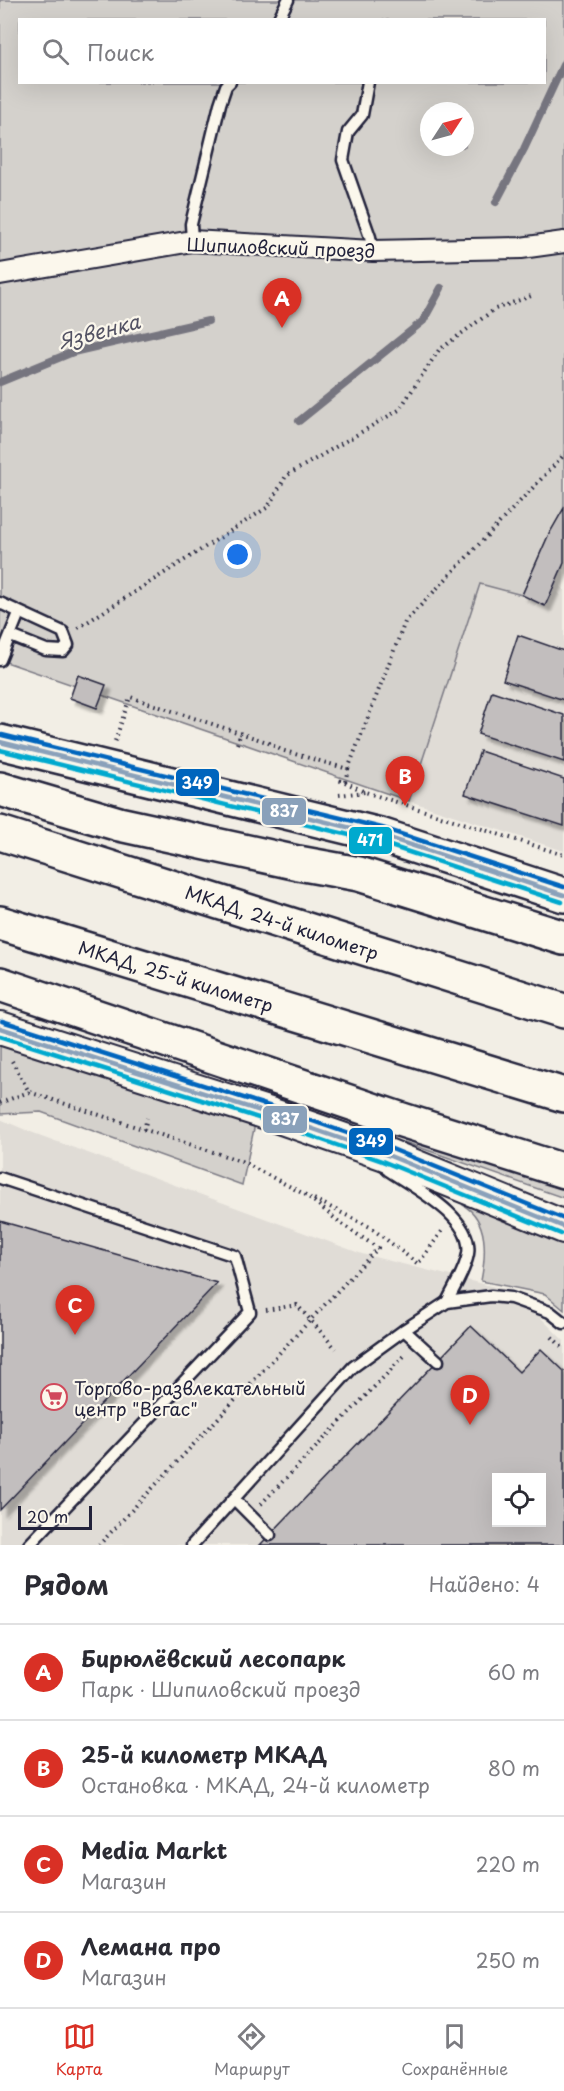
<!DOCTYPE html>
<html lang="ru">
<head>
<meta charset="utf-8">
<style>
  body { margin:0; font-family:"Playpen Sans",sans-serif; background:#f7f7f7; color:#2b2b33 }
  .controls { position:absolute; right:18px; bottom:18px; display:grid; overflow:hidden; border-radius:0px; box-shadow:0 6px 24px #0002 }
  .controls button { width:54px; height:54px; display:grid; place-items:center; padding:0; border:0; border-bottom:2px solid #e1e1e2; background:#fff; color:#2b2b33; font:30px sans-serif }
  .compass { position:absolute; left:420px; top:102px; width:54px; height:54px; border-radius:50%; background:#fff; box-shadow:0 6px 24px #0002; rotate:54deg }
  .scale { position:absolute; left:18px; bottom:15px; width:74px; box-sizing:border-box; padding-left:6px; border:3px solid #22223b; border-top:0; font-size:16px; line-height:21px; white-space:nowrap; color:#22223b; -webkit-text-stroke:4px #fbf7ec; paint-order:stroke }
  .you { position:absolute; left:238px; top:555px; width:21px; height:21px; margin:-15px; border:4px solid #fff; border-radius:50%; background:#1a73e8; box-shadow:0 0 0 9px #1a73e833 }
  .badge { display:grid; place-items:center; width:39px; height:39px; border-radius:50%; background:#d93025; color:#fff; font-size:20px; font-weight:700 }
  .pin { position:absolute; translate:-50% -50px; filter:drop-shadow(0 2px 3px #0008) }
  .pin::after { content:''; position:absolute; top:32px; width:21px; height:18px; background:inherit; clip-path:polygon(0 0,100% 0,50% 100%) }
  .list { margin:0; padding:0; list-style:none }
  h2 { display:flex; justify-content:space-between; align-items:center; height:78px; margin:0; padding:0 24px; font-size:26px }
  h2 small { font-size:20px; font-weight:400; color:#7c7c81 }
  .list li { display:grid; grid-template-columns:39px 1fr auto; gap:18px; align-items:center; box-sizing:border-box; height:96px; padding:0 24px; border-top:2px solid #e1e1e2 }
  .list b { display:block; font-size:22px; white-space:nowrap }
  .list p { margin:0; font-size:20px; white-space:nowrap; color:#7c7c81 }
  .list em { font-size:20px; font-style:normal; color:#7c7c81 }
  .icon { flex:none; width:33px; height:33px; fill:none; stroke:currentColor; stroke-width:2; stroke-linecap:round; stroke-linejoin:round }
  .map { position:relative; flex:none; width:564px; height:1545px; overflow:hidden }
  .search { position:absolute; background:#fff; box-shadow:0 6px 24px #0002; left:18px; right:18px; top:18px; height:66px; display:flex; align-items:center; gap:15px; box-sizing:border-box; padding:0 21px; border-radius:0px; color:#7c7c81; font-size:22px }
  .sheet { height:462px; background:#fff }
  nav { display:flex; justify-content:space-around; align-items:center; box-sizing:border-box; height:84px; border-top:2px solid #e1e1e2; background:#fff; font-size:16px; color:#7c7c81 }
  nav a { display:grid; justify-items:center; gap:3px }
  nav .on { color:#d93025 }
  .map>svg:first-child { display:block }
  .built { fill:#e0dcd6; fill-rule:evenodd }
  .green { fill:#d4d1cc; stroke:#7b7a84; stroke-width:1.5; fill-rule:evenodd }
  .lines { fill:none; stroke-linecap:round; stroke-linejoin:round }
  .stream { stroke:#76747f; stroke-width:8 }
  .building { fill:#c2bebe; stroke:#22223b; stroke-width:1.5; fill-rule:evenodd; filter:url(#shadow) }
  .service-casing { stroke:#22223b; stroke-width:15 }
  .minor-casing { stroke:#22223b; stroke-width:24 }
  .primary-casing { stroke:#22223b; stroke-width:36 }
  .trunk-casing { stroke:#22223b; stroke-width:38 }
  .path { stroke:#22223b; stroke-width:4; stroke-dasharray:1.5 4.5; stroke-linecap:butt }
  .service { stroke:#fbf7ec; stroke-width:10 }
  .minor { stroke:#fbf7ec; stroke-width:20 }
  .primary { stroke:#fbf7ec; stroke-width:32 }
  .trunk { stroke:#fbf7ec; stroke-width:33 }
  .bus-1-casing { stroke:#fbf7ec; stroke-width:9 }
  .bus-2-casing { stroke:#fbf7ec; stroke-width:9 }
  .bus-3-casing { stroke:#fbf7ec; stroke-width:9 }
  .bus-1 { stroke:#8aa1ba; stroke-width:4.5 }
  .bus-2 { stroke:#00a9ce; stroke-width:4.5 }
  .bus-3 { stroke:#0065bd; stroke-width:4.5 }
  .labels { text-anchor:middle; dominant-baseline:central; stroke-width:4.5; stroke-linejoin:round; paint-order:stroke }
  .street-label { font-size:18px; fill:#22223b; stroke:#fbf7ec }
  .poi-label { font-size:18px; fill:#22223b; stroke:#fbf7ec; text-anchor:start }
  .water-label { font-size:20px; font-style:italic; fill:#535263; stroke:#fbf7ec }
  .line-badge { stroke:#fbf7ec; stroke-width:2 }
  .badge-label { font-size:16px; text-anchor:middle; font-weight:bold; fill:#fff }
</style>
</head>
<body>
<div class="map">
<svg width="564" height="1545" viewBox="0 0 564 1545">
  <defs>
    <filter id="shadow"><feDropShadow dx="5.5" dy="5.5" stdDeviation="1.5" flood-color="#0004"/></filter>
  </defs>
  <rect width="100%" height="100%" fill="#f2eee5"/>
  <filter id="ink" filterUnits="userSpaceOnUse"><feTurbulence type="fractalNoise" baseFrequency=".0167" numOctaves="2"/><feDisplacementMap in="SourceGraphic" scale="12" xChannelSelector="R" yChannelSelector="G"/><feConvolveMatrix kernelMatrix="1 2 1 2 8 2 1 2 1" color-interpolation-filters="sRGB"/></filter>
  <g filter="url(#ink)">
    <!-- built -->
    <g class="built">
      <polygon points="564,508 564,851 409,801 480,583 522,595 548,536"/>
      <path d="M0,1119L28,1131L362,1254L515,1292L564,1341V1545H0ZM496,1478H542V1522H496Z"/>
    </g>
    <!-- green -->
    <g class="green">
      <path d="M0,0H564V508L548,536L522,595L480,584L409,801L0,660ZM20,20H544V82H20ZM429,111H465V147H429Z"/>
      <polygon points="0,1042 255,1124 242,1185 41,1112 0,1114"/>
      <polygon points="416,1107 564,1153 564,1198 404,1142"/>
      <path d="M464,1200L564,1241V1310L545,1294L481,1281C486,1255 489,1220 463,1205Z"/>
    </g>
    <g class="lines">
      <!-- stream -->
      <g class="stream">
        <polyline points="496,202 524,149 564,63"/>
        <polyline points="0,382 73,352 208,321"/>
        <polyline points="299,421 423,321 441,288"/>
      </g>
    </g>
    <!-- building -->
    <g class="building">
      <polygon points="564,508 564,563 545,606 522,595 548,536"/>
      <polygon points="518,635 564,651 564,700 503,680"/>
      <polygon points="78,675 106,685 97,708 70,698"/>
      <polygon points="492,691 564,715 564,762 478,734"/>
      <polygon points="480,751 564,779 564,826 465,794"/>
      <polygon points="0,1221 217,1283 0,1510"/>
      <path d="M471,1326L519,1372L541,1349L564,1371V1545H260ZM496,1478H542V1522H496Z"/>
    </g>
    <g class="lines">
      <defs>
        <g id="service">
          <polyline points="278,20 288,0"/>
          <polyline points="368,82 362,115 348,132 343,160 370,237 373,251"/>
          <polyline points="192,241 191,224 220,104 226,86 230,82"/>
          <polyline points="0,603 63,632 68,645 63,651 46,650 11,636"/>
          <polyline points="0,660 19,613"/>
          <path d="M388,1170C415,1188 474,1218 468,1254C465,1271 454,1287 447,1302"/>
          <polyline points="0,1178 235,1256 250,1312 29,1545"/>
          <polyline points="404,1330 438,1361"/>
          <polyline points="234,1499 270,1535"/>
          <polyline points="192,1545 353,1367 404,1330 447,1302 491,1296 511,1298 550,1312 564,1323"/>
        </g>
        <polyline id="minor" points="0,274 192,241 373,251 521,248 564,242"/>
        <polyline id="primary" points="0,1028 273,1115 385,1154 564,1227"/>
        <g id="trunk">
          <polyline points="0,742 380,835 564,895"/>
          <polyline points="0,789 119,824 298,863 359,874 564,938"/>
          <polyline points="0,833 564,1011"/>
          <polyline points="0,923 564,1095"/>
          <polyline points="0,984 402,1120 564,1171"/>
        </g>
      </defs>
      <!-- service casing -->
      <use href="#service" class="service-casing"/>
      <!-- minor casing -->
      <use href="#minor" class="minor-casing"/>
      <!-- primary casing -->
      <use href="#primary" class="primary-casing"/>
      <!-- trunk casing -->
      <use href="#trunk" class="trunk-casing"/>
      <!-- path -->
      <g class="path">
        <polyline points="78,628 268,507 286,476 399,410 439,350 495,309 534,295"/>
        <polyline points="115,741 130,697 267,742 281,750 348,769 345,782 337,780"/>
        <polyline points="237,744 241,733"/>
        <polyline points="348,769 405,622 564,455"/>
        <polyline points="345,782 365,792 564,855"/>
        <polyline points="339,795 365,792"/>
        <polyline points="12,1061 29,1092 241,1161 306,1195 343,1225 378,1248 99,1545"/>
        <polyline points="0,1103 29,1092"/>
        <polyline points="144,1130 147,1118"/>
        <polyline points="314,1199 370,1227 418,1264 443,1230"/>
        <polyline points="266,1310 297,1305 336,1349"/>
        <polyline points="552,1337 564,1349"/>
        <polyline points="261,1504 406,1354"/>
      </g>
      <!-- service -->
      <use href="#service" class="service"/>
      <!-- minor -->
      <use href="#minor" class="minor"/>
      <!-- primary -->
      <use href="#primary" class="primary"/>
      <!-- trunk -->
      <use href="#trunk" class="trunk"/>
      <defs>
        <g id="bus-1">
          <polyline points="0,742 380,835 564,895"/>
          <polyline points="0,1028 273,1115 385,1154 564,1227"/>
        </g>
        <g id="bus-2">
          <polyline points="0,750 378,842 562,902"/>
          <polyline points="0,1036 271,1122 382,1161 561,1234"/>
        </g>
        <g id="bus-3">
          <polyline points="2,735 382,828 564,887"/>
          <polyline points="2,1021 275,1108 387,1147 564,1219"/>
        </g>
      </defs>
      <!-- bus-1 casing -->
      <use href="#bus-1" class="bus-1-casing"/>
      <!-- bus-2 casing -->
      <use href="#bus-2" class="bus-2-casing"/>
      <!-- bus-3 casing -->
      <use href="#bus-3" class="bus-3-casing"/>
      <!-- bus-1 -->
      <use href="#bus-1" class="bus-1"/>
      <!-- bus-2 -->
      <use href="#bus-2" class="bus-2"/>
      <!-- bus-3 -->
      <use href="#bus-3" class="bus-3"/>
    </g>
  </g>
  <!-- icons -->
  <defs>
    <symbol id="supermarket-ring" viewBox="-11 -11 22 22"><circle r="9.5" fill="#fbf7ec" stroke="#d1495b" stroke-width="1.5"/><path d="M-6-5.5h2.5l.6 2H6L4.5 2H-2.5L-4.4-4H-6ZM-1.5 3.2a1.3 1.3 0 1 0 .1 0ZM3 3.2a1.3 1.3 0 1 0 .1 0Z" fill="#d1495b"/></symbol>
  </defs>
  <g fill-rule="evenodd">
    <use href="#supermarket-ring" x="39" y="1382" width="30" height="30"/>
  </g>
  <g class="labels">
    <!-- street labels -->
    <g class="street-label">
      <text transform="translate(281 247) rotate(2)">Шипиловский проезд</text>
      <text transform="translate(282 922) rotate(18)">МКАД, 24-й километр</text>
      <text transform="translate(176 976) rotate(17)">МКАД, 25-й километр</text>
    </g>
    <!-- poi labels -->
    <g class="poi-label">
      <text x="74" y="1387">Торгово-развлекательный<tspan x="74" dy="21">центр "Вегас"</tspan></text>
    </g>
    <!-- water labels -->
    <g class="water-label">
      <text transform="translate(99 331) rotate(-15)">Язвенка</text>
    </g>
  </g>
  <g class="line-badge">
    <rect x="175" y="768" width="45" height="29" rx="6" fill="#0065bd"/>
    <rect x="261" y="797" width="46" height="29" rx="6" fill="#8aa1ba"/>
    <rect x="348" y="826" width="45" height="29" rx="6" fill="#00a9ce"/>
    <rect x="262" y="1105" width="46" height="29" rx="6" fill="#8aa1ba"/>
    <rect x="348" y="1127" width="46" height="29" rx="6" fill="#0065bd"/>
  </g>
  <g class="badge-label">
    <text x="197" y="789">349</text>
    <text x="284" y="817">837</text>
    <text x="370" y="846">471</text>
    <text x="285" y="1125">837</text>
    <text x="371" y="1147">349</text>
  </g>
</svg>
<div class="controls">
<button><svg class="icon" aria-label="locate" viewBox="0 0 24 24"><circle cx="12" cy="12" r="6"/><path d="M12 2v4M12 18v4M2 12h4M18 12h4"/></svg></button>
</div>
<svg class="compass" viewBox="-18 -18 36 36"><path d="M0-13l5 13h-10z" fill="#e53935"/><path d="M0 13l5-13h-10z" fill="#7c7c81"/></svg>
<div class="scale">20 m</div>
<div class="you"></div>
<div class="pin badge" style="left:282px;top:328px">A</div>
<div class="pin badge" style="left:405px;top:806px">B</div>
<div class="pin badge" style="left:75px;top:1335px">C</div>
<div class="pin badge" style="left:470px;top:1425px">D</div>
<div class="search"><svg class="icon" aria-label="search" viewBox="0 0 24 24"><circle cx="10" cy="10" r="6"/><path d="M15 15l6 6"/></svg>Поиск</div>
</div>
<section class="sheet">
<h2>Рядом<small>Найдено: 4</small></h2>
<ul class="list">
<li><span class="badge">A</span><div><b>Бирюлёвский лесопарк</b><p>Парк · Шипиловский проезд</p></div><em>60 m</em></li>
<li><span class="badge">B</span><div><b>25-й километр МКАД</b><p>Остановка · МКАД, 24-й километр</p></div><em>80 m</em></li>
<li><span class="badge">C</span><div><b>Мedia Мarkt</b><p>Магазин</p></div><em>220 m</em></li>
<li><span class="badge">D</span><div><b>Лемана про</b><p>Магазин</p></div><em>250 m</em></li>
</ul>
</section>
<nav>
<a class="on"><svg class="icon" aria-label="map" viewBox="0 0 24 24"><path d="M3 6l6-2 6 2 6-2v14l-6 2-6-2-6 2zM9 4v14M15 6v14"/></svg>Карта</a>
<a><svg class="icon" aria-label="directions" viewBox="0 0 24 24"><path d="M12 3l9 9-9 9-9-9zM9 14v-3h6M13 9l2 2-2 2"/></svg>Маршрут</a>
<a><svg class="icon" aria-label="saved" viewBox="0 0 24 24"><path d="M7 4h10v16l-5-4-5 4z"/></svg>Сохранённые</a>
</nav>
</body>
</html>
